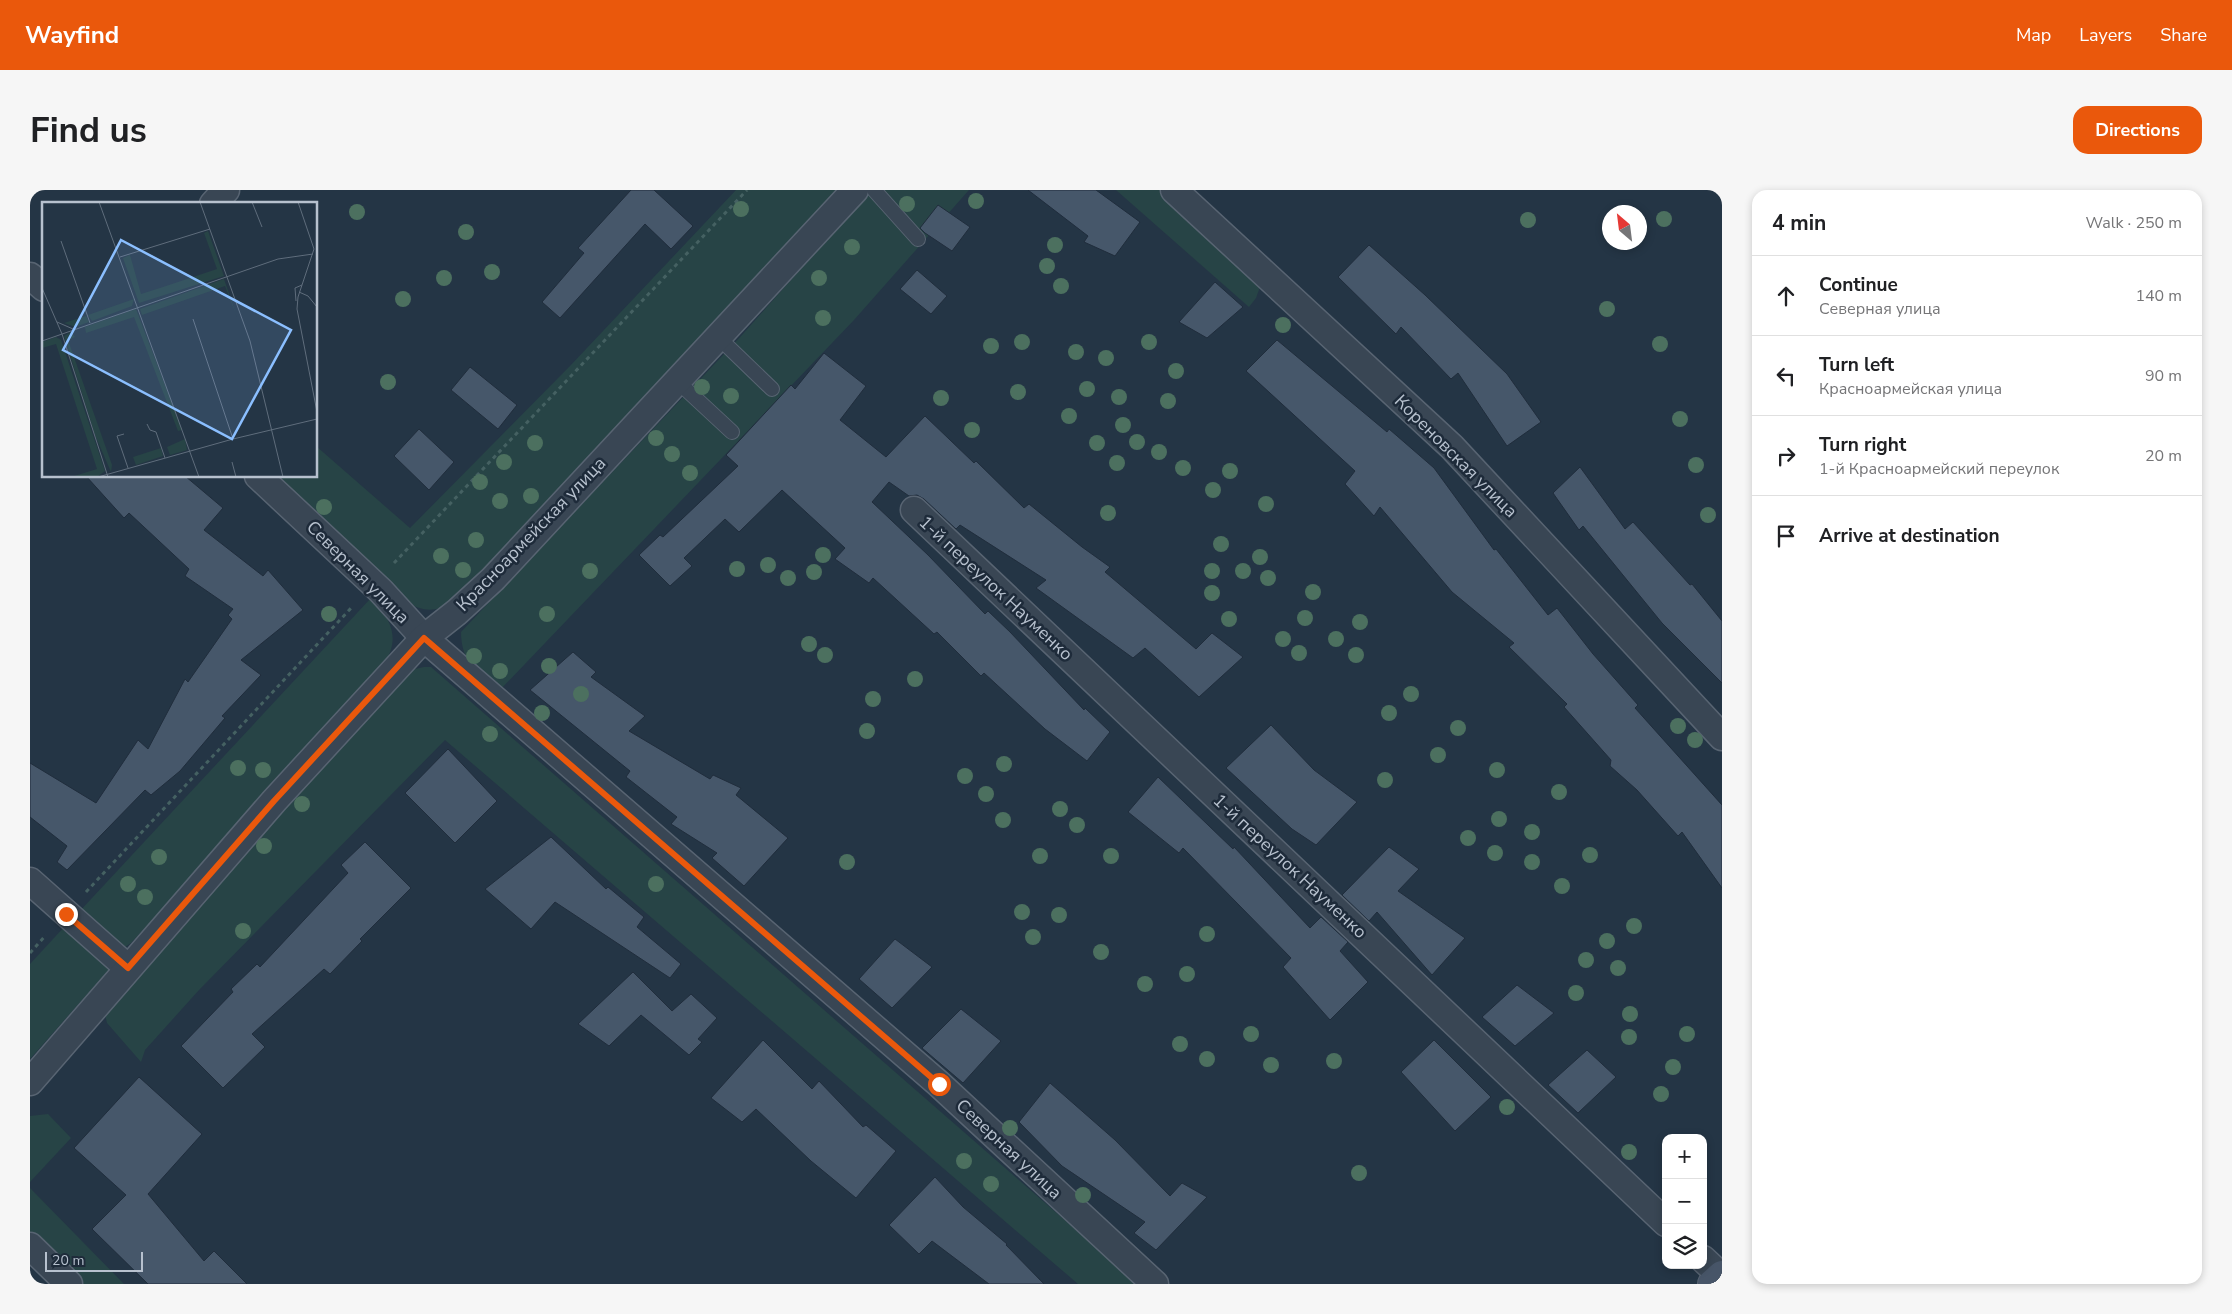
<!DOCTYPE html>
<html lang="en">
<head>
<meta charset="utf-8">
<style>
  body { margin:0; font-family:"Nunito Sans",sans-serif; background:#f6f6f6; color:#202124 }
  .controls { position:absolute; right:15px; bottom:15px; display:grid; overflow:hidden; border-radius:10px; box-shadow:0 2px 8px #0003 }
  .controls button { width:45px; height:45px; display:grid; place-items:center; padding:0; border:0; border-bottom:1px solid #e0e0e0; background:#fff; color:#202124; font:25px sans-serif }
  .compass { position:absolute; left:1572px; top:15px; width:45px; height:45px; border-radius:50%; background:#fff; box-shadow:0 2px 8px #0003; rotate:332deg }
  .scale { position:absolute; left:15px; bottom:12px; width:98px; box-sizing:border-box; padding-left:5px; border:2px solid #b7c1ce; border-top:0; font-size:14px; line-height:18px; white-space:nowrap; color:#b7c1ce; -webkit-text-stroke:4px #1e2b3a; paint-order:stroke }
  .stop { position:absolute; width:15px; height:15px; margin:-11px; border:4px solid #ea580c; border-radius:50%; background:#fff }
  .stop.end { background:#ea580c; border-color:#fff; box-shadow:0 1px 5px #0008 }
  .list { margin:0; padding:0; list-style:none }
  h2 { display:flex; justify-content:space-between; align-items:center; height:65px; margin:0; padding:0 20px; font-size:21px }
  h2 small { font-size:16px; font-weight:400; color:#757577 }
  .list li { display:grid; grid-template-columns:32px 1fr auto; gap:15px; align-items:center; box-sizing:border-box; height:80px; padding:0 20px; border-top:1px solid #e0e0e0 }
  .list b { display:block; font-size:19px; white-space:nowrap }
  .list p { margin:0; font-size:16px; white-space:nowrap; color:#757577 }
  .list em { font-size:16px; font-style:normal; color:#757577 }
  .icon { flex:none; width:28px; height:28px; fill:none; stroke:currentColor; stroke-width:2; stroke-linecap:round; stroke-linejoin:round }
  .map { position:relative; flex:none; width:1692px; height:1094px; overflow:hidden; border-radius:15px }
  header { display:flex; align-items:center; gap:30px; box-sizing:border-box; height:70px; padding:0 25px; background:#ea580c; color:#fff }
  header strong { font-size:24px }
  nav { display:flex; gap:28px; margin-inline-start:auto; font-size:18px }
  .intro { display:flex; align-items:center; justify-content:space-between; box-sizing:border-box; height:120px; padding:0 30px }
  h1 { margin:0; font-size:35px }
  .button { padding:12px 22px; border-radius:15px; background:#ea580c; color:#fff; font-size:18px; font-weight:700 }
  main { display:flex; gap:30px; padding:0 30px }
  aside { flex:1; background:#fff; border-radius:15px; box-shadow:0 2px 8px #0003 }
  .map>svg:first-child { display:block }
  .green { fill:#274446 }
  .building { fill:#46576a; stroke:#202d3c }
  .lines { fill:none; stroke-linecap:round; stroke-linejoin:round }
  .service-casing { stroke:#586472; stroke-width:16 }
  .minor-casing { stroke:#586472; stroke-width:29 }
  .secondary-casing { stroke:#586472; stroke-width:30 }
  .path { stroke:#456162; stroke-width:3; stroke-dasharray:4 4; stroke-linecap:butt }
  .service { stroke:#394654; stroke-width:14 }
  .minor { stroke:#394654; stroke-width:26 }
  .secondary { stroke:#475568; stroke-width:28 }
  .tree { fill:#4c705f }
  .route { stroke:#ea580c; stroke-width:6 }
  .labels { text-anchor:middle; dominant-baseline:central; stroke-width:5; stroke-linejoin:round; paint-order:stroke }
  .street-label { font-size:18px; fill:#b7c1ce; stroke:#1e2b3a }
  .inset-road { fill:none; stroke:#5f6d7c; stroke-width:1 }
  .view { fill:#8bbfff; fill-opacity:0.15; stroke:#8bbfff; stroke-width:2.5 }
  .inset-edge { fill:none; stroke:#b7c1ce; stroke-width:2.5 }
</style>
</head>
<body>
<header>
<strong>Wayfind</strong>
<nav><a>Map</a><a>Layers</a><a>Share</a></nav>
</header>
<div class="intro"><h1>Find us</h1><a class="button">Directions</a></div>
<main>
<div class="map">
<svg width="1692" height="1094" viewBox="0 0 1692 1094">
  <rect width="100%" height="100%" fill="#243545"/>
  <!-- green -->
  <g class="green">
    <path d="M706,0H811L645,180L422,413C405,422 393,422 377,412L239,286H286V256L380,338L540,176Z"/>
    <path d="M841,0H939L824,130L470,500C448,481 431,473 431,442L712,145Z"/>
    <polygon points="1086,0 1133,0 1230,97 1226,108 1219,117"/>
    <path d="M341,408C379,447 361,467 333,502L101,753L95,757L49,722Z"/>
    <polygon points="394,477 401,477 1108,1094 1048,1094 415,550 169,800 115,860 111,872 77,833 75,824 79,813 375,485 385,479"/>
    <polygon points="36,735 83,775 0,869 0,774"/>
    <polygon points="18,924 41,948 0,992 0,926"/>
    <polygon points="0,998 94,1094 47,1094 0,1048"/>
  </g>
  <!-- building -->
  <g class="building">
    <polygon points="601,0 624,0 663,36 641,59 615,34 530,128 512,112 554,63 548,58"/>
    <polygon points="998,0 1066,0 1110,32 1085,66 1054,52 1058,46"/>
    <polygon points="908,15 940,37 922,61 895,43 890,38"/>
    <polygon points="1339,55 1395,105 1477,184 1511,232 1477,256 1428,183 1421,189 1371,137 1366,144 1308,87"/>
    <polygon points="887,80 917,106 901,124 870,99"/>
    <polygon points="1185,92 1213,117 1177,148 1149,132"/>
    <polygon points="1247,150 1357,242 1359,239 1404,278 1464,360 1466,359 1518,425 1527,418 1563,464 1608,515 1605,518 1692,615 1692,698 1652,642 1648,646 1607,600 1580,576 1581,570 1534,517 1537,514 1479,457 1484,453 1422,402 1350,317 1344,326 1315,294 1325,281 1216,181"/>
    <polygon points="794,163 836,196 810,230 856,267 895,226 944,273 946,271 994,318 999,314 1052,357 1080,377 1075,382 1166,459 1182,443 1213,467 1169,507 1115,458 1103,468 1006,398 1016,390 930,335 926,339 894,309 887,305 879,306 859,292 842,312 898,365 955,424 958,421 980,442 1054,520 1055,518 1080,542 1057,571 1015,539 954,483 951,486 907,442 904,444 843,388 839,393 805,369 815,358 752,300 709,342 695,329 654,368 662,376 640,396 609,365 630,345 633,347 708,276 696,265 761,195 765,199"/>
    <polygon points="440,177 487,215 468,239 421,200"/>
    <polygon points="389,239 424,272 399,300 364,266"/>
    <polygon points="1550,277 1595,339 1603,332 1660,395 1662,394 1692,431 1692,493 1632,433 1553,336 1549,340 1523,303"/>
    <polygon points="56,286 155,286 193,318 174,340 233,386 238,380 273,420 211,470 231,485 192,526 195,528 150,581 121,605 115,600 37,680 27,672 37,656 0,627 0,573 66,613 108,550 118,559 155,489 158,492 202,429 198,425 203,419 155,386 159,379 99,323 94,328"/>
    <polygon points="543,462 566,482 561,487 615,526 599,541 680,589 683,585 711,598 706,605 758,648 714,696 682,668 687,663 641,634 647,627 596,587 600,581 500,500"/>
    <polygon points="1241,535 1284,580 1327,612 1286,655 1262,639 1196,578"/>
    <polygon points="418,559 467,611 425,653 375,603"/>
    <polygon points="1128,587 1203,659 1204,657 1280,738 1291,727 1318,752 1310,761 1338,792 1300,830 1253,777 1261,768 1153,658 1149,663 1098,622"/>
    <polygon points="521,647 576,699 578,697 614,727 607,737 651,774 640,788 525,712 501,739 455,699"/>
    <polygon points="335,652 381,698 330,749 332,751 300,784 294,779 222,844 235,857 193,898 151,856 203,802 201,799 227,774 230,777 318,683 311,675"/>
    <polygon points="1359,657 1389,679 1368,701 1435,748 1402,785 1347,722 1339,731 1312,705"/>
    <polygon points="865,749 902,777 862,818 829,789"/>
    <polygon points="603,782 642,821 661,804 687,828 668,849 672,852 659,865 611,825 579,856 548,834"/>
    <polygon points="1487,795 1524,823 1485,856 1452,827"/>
    <polygon points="931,819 971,851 933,893 892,858"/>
    <polygon points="733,850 782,899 789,891 833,937 836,935 866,961 826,1008 781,971 726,919 712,932 681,908"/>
    <polygon points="1404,850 1461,907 1425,941 1371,882"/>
    <polygon points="1557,860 1586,887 1548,923 1518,895"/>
    <polygon points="109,887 172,944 118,1004 174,1071 184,1061 217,1094 118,1094 62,1039 96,1005 44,958"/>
    <polygon points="1020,893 1085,950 1140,1006 1152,993 1177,1007 1126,1060 1104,1043 1115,1032 1032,976 989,932"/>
    <polygon points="905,987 933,1017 977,1054 976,1055 1014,1094 959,1094 902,1051 889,1064 859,1035"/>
  </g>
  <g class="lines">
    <defs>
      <g id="service">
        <polyline points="844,0 888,49"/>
        <polyline points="688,147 742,199"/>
        <polyline points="647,191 702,242"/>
      </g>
      <g id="minor">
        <polyline points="1144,0 1422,257 1692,547"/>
        <polyline points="183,14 196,0"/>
        <polyline points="0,86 14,98"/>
        <polyline points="228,286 351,401 394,448 909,894 1125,1094"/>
        <polyline points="884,320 1636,1033"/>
        <polyline points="0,691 98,778"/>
        <polyline points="0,892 244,611 394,448 427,422 463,389 825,0"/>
        <polyline points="0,1056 39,1094"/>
        <polyline points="1673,1069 1691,1086"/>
      </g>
      <polyline id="secondary" points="1682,1094 1692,1085"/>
    </defs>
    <!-- service casing -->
    <use href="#service" class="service-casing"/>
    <!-- minor casing -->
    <use href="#minor" class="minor-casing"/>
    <!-- secondary casing -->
    <use href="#secondary" class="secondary-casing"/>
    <!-- path -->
    <g class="path">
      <polyline points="364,373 717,0"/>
      <polyline points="56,702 323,416"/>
      <polyline points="0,763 16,745"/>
    </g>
    <!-- service -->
    <use href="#service" class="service"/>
    <!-- minor -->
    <use href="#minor" class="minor"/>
    <!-- secondary -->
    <use href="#secondary" class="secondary"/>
  </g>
  <!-- trees -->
  <g class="tree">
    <circle cx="946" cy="11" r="8"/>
    <circle cx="877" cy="14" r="8"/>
    <circle cx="711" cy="19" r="8"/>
    <circle cx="327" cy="22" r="8"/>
    <circle cx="1634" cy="29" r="8"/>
    <circle cx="1498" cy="30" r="8"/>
    <circle cx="436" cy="42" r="8"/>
    <circle cx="1025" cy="55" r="8"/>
    <circle cx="822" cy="57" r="8"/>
    <circle cx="1017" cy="76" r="8"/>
    <circle cx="462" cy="82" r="8"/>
    <circle cx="414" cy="88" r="8"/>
    <circle cx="789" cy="88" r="8"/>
    <circle cx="1031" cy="96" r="8"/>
    <circle cx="373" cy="109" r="8"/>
    <circle cx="1577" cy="119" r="8"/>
    <circle cx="793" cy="128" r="8"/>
    <circle cx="1253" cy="135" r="8"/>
    <circle cx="992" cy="152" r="8"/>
    <circle cx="1119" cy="152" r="8"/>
    <circle cx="1630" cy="154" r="8"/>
    <circle cx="961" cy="156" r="8"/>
    <circle cx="1046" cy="162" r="8"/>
    <circle cx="1076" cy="168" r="8"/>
    <circle cx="1146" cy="181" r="8"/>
    <circle cx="358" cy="192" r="8"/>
    <circle cx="672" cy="197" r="8"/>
    <circle cx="1057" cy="199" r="8"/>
    <circle cx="988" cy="202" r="8"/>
    <circle cx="701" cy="206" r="8"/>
    <circle cx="1089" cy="207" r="8"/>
    <circle cx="911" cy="208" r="8"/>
    <circle cx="1138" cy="211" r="8"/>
    <circle cx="1039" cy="226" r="8"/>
    <circle cx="1650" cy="229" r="8"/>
    <circle cx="1093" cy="235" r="8"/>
    <circle cx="942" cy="240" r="8"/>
    <circle cx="626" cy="248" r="8"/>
    <circle cx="1107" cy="252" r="8"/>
    <circle cx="505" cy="253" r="8"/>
    <circle cx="1067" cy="253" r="8"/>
    <circle cx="1129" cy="262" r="8"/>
    <circle cx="642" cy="264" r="8"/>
    <circle cx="474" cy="272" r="8"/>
    <circle cx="1087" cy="273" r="8"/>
    <circle cx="1666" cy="275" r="8"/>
    <circle cx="1153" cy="278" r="8"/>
    <circle cx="1200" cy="281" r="8"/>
    <circle cx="660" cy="283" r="8"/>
    <circle cx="450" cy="292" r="8"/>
    <circle cx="1183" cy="300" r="8"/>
    <circle cx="501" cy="306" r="8"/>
    <circle cx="470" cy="311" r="8"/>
    <circle cx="1236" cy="314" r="8"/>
    <circle cx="294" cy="317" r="8"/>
    <circle cx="1078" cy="323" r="8"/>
    <circle cx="1678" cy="325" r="8"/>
    <circle cx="446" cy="350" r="8"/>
    <circle cx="1191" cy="354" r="8"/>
    <circle cx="793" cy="365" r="8"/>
    <circle cx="411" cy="366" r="8"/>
    <circle cx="1230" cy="367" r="8"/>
    <circle cx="738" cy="375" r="8"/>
    <circle cx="707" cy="379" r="8"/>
    <circle cx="433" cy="380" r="8"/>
    <circle cx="560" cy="381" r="8"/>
    <circle cx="1182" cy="381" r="8"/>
    <circle cx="1213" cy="381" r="8"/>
    <circle cx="784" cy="382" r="8"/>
    <circle cx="758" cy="388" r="8"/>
    <circle cx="1238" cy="388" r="8"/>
    <circle cx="1283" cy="402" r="8"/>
    <circle cx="1182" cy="403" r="8"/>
    <circle cx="299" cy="424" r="8"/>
    <circle cx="517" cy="424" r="8"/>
    <circle cx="1275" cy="428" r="8"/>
    <circle cx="1199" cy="429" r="8"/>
    <circle cx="1330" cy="432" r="8"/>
    <circle cx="1253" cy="449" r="8"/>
    <circle cx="1306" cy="449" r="8"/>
    <circle cx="779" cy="454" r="8"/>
    <circle cx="1269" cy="463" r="8"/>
    <circle cx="795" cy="465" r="8"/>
    <circle cx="1326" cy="465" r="8"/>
    <circle cx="444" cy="466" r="8"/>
    <circle cx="519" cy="476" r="8"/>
    <circle cx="470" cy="481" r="8"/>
    <circle cx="885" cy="489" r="8"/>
    <circle cx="551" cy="504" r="8"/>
    <circle cx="1381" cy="504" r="8"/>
    <circle cx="843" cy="509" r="8"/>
    <circle cx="512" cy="523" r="8"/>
    <circle cx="1359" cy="523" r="8"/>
    <circle cx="1648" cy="536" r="8"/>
    <circle cx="1428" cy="538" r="8"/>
    <circle cx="837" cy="541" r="8"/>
    <circle cx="460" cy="544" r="8"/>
    <circle cx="1665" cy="550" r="8"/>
    <circle cx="1408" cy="565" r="8"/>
    <circle cx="974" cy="574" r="8"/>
    <circle cx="208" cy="578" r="8"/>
    <circle cx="233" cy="580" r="8"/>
    <circle cx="1467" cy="580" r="8"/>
    <circle cx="935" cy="586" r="8"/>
    <circle cx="1355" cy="590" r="8"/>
    <circle cx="1529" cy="602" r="8"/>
    <circle cx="956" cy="604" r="8"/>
    <circle cx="272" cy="614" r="8"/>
    <circle cx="1030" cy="619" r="8"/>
    <circle cx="1469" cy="629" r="8"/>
    <circle cx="973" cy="630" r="8"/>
    <circle cx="1047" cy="635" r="8"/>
    <circle cx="1502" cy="642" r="8"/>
    <circle cx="1438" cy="648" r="8"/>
    <circle cx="234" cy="656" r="8"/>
    <circle cx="1465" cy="663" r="8"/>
    <circle cx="1560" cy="665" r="8"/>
    <circle cx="1010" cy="666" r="8"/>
    <circle cx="1081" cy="666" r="8"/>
    <circle cx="129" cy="667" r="8"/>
    <circle cx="817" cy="672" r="8"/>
    <circle cx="1502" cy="672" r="8"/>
    <circle cx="98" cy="694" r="8"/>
    <circle cx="626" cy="694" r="8"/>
    <circle cx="1532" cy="696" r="8"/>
    <circle cx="115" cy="707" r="8"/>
    <circle cx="992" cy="722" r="8"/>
    <circle cx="1029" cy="725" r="8"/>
    <circle cx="1604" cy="736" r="8"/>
    <circle cx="213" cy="741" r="8"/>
    <circle cx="1177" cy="744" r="8"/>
    <circle cx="1003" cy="747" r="8"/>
    <circle cx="1577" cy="751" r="8"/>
    <circle cx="1071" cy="762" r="8"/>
    <circle cx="1556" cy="770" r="8"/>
    <circle cx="1588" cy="778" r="8"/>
    <circle cx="1157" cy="784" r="8"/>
    <circle cx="1115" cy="794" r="8"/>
    <circle cx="1546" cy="803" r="8"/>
    <circle cx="1600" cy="824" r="8"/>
    <circle cx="1221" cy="844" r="8"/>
    <circle cx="1657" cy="844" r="8"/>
    <circle cx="1599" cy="847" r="8"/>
    <circle cx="1150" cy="854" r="8"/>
    <circle cx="1177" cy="869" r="8"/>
    <circle cx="1304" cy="871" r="8"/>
    <circle cx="1241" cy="875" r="8"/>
    <circle cx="1643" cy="877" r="8"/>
    <circle cx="1631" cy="904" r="8"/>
    <circle cx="1477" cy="917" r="8"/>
    <circle cx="980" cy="938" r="8"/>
    <circle cx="1599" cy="962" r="8"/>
    <circle cx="934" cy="971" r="8"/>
    <circle cx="1329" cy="983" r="8"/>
    <circle cx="961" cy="994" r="8"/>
    <circle cx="1053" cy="1005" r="8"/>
  </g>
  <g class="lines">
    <!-- route -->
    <polyline class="route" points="36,724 98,778 244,611 394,448 909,894"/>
  </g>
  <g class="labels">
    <!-- street labels -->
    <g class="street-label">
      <text transform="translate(1426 266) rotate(45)">Кореновская улица</text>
      <text transform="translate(501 344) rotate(-46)">Красноармейская улица</text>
      <text transform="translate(328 382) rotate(45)">Северная улица</text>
      <text transform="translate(966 398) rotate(43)">1-й переулок Науменко</text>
      <text transform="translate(1260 676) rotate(43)">1-й переулок Науменко</text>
      <text transform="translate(979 959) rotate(43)">Северная улица</text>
    </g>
  </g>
  <!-- overview -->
  <g transform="translate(12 12)">
    <rect width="275" height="275" fill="#243545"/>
    <path d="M166,29L182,74L97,101L81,56L88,53L99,92L118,86L175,67L162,31ZM182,77L195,115L183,84L100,113L98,107ZM92,97L90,104L50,119L46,113ZM94,107L140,228L136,229L92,115L44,131L43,125ZM44,114L47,120L33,125L22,121ZM29,130L33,135L26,138L70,263L69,270L53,233L22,134ZM14,135L19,138L63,269L55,275H29L55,267L14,142L0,146V140ZM143,237L145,248L128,253L125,245ZM119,246L121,254L94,263L91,255Z" fill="#274446"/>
    <path class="inset-road" d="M57,0L157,275M158,0L208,139L241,275M210,0L220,25M256,0L272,47L256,95L255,107L275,210M19,39L48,121M78,55L168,27M0,86L20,132L66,275M257,90L266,94L275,105M254,99L253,86L260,83M151,117L191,237M15,120L31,127M0,139L236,57L271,52M105,222L108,228L114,230L123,256M82,232L75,234L86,266M190,260L194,275M56,275L191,237L275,217"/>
    <path class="view" d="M79,38L249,128L190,237L21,148Z"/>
    <rect width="275" height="275" class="inset-edge"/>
  </g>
</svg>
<div class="controls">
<button>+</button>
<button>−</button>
<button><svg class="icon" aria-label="layers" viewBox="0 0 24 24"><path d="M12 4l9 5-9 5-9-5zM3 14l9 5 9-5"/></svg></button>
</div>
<svg class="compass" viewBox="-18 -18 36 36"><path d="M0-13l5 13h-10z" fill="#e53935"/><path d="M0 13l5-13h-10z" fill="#757577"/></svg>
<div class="scale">20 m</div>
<div class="stop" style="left:909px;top:894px"></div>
<div class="stop end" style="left:36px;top:724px"></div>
</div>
<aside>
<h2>4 min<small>Walk · 250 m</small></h2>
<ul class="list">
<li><svg class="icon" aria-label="ahead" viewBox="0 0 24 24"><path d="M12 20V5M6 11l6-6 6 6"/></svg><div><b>Continue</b><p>Северная улица</p></div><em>140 m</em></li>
<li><svg class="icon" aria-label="left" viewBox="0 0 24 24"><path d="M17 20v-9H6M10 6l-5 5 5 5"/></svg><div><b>Turn left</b><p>Красноармейская улица</p></div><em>90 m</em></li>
<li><svg class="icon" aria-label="right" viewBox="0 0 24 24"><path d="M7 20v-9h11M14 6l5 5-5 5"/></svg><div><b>Turn right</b><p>1-й Красноармейский переулок</p></div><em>20 m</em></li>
<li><svg class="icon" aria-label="arrive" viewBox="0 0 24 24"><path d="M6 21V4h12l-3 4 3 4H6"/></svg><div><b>Arrive at destination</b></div></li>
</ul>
</aside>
</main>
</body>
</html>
